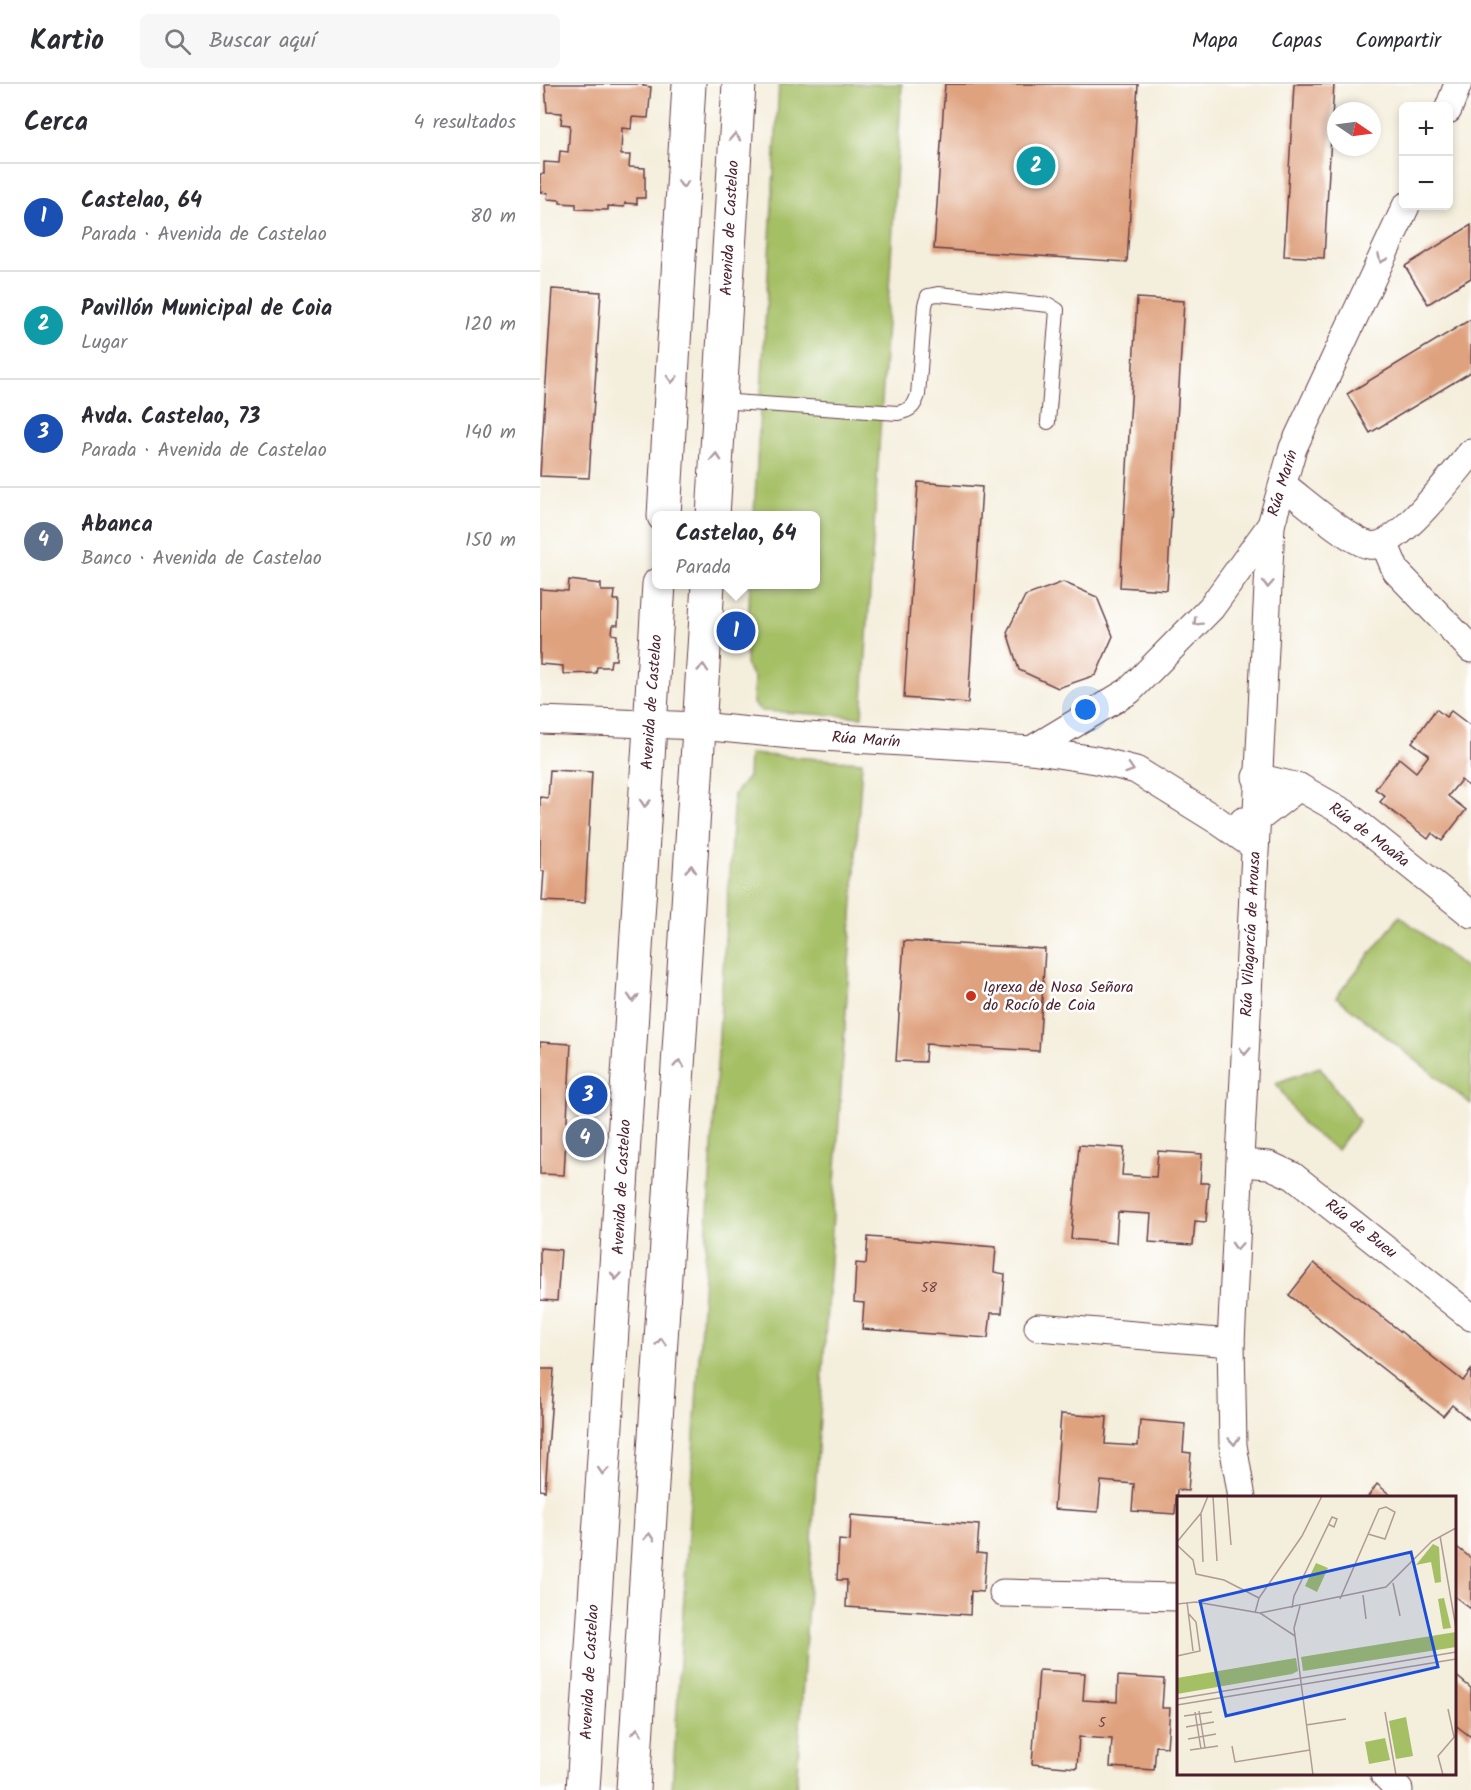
<!DOCTYPE html>
<html lang="es">
<head>
<meta charset="utf-8">
<style>
  body { margin:0; font-family:Kalam,sans-serif; background:#f7f7f7; color:#2b2b33 }
  .controls { position:absolute; right:18px; top:18px; display:grid; overflow:hidden; border-radius:9px; box-shadow:0 3px 9px #0003 }
  .controls button { width:54px; height:54px; display:grid; place-items:center; padding:0; border:0; border-bottom:2px solid #e1e1e2; background:#fff; color:#2b2b33; font:30px sans-serif }
  .compass { position:absolute; left:787px; top:18px; width:54px; height:54px; border-radius:50%; background:#fff; box-shadow:0 3px 9px #0003; rotate:103deg }
  .you { position:absolute; left:546px; top:626px; width:21px; height:21px; margin:-15px; border:4px solid #fff; border-radius:50%; background:#1a73e8; box-shadow:0 0 0 9px #1a73e833 }
  .badge { display:grid; place-items:center; width:39px; height:39px; border-radius:50%; background:#c8321e; color:#fff; font-size:20px; font-weight:700 }
  .pin { position:absolute; translate:-50% -50%; border:3px solid #fff; box-shadow:0 2px 6px #0006 }
  .popup { position:absolute; left:112px; top:427px; width:168px; height:78px; box-sizing:border-box; display:grid; place-content:center; border-radius:9px; background:#fff; filter:drop-shadow(0 2px 4px #0005); font-size:20px; white-space:nowrap; color:#7c7c81 }
  .popup b { font-size:22px; color:#2b2b33 }
  .popup::after { content:''; position:absolute; left:50%; top:100%; margin-left:-12px; border:12px solid transparent; border-top-color:#fff }
  .list { margin:0; padding:0; list-style:none }
  h2 { display:flex; justify-content:space-between; align-items:center; height:78px; margin:0; padding:0 24px; font-size:26px }
  h2 small { font-size:20px; font-weight:400; color:#7c7c81 }
  .list li { display:grid; grid-template-columns:39px 1fr auto; gap:18px; align-items:center; box-sizing:border-box; height:108px; padding:0 24px; border-top:2px solid #e1e1e2 }
  .list b { display:block; font-size:22px; white-space:nowrap }
  .list p { margin:0; font-size:20px; white-space:nowrap; color:#7c7c81 }
  .list em { font-size:20px; font-style:normal; color:#7c7c81 }
  .icon { flex:none; width:33px; height:33px; fill:none; stroke:currentColor; stroke-width:2; stroke-linecap:round; stroke-linejoin:round }
  .map { position:relative; flex:none; width:931px; height:1706px; overflow:hidden }
  header { display:flex; align-items:center; gap:36px; box-sizing:border-box; height:84px; padding:0 30px; background:#fff; border-bottom:2px solid #e1e1e2 }
  header strong { font-size:28px }
  nav { display:flex; gap:33px; margin-inline-start:auto; font-size:21px }
  .search { width:420px; height:54px; background:#f7f7f7; display:flex; align-items:center; gap:15px; box-sizing:border-box; padding:0 21px; border-radius:9px; color:#7c7c81; font-size:22px }
  main { display:flex }
  aside { flex:1; background:#fff }
  .map>svg:first-child { display:block }
  .park { fill:#a5bf65; stroke:#786f48; stroke-width:1.5 }
  .building { fill:#dfa27f }
  .lines { fill:none; stroke-linecap:round; stroke-linejoin:round }
  .service-casing { stroke:#643e46; stroke-width:16 }
  .minor-casing { stroke:#643e46; stroke-width:29 }
  .primary-casing { stroke:#643e46; stroke-width:35 }
  .service { stroke:#fff; stroke-width:14 }
  .minor { stroke:#fff; stroke-width:27 }
  .primary { stroke:#fff; stroke-width:33 }
  .oneway { stroke:#ae9aa0 }
  .poi-dot { fill:#c8321e; stroke:#fff; stroke-width:2 }
  .labels { text-anchor:middle; dominant-baseline:central; stroke-width:5; stroke-linejoin:round; paint-order:stroke }
  .number-label { font-size:14px; fill:#6f4040 }
  .street-label { font-size:16px; fill:#4a1f2b; stroke:#fff }
  .poi-label { font-size:16px; fill:#4a1f2b; stroke:#fff; text-anchor:start }
  .inset-road { fill:none; stroke:#b09b95; stroke-width:1.5 }
  .view { fill:#1d4ed8; fill-opacity:0.15; stroke:#1d4ed8; stroke-width:3 }
  .inset-edge { fill:none; stroke:#4a1f2b; stroke-width:3 }
</style>
</head>
<body>
<header>
<strong>Kartio</strong>
<div class="search"><svg class="icon" aria-label="search" viewBox="0 0 24 24"><circle cx="10" cy="10" r="6"/><path d="M15 15l6 6"/></svg>Buscar aquí</div>
<nav><a>Mapa</a><a>Capas</a><a>Compartir</a></nav>
</header>
<main>
<aside>
<h2>Cerca<small>4 resultados</small></h2>
<ul class="list">
<li><span class="badge" style="background:#1a4fb4">1</span><div><b>Castelao, 64</b><p>Parada · Avenida de Castelao</p></div><em>80 m</em></li>
<li><span class="badge" style="background:#0f9aa8">2</span><div><b>Pavillón Municipal de Coia</b><p>Lugar</p></div><em>120 m</em></li>
<li><span class="badge" style="background:#1a4fb4">3</span><div><b>Avda. Castelao, 73</b><p>Parada · Avenida de Castelao</p></div><em>140 m</em></li>
<li><span class="badge" style="background:#5c6f8a">4</span><div><b>Abanca</b><p>Banco · Avenida de Castelao</p></div><em>150 m</em></li>
</ul>
</aside>
<div class="map">
<svg width="931" height="1706" viewBox="0 0 931 1706">
  <rect width="100%" height="100%" fill="#fff"/>
  <filter id="ink" filterUnits="userSpaceOnUse"><feTurbulence type="fractalNoise" baseFrequency=".0167" numOctaves="2"/><feDisplacementMap in="SourceGraphic" scale="12" xChannelSelector="R" yChannelSelector="G"/><feConvolveMatrix kernelMatrix="1 2 1 2 8 2 1 2 1" color-interpolation-filters="sRGB"/></filter>
  <filter id="wash" filterUnits="userSpaceOnUse"><feTurbulence type="fractalNoise" baseFrequency=".008" numOctaves="4" result="noise"/><feDisplacementMap in="SourceGraphic" scale="24" xChannelSelector="R" yChannelSelector="G"/><feGaussianBlur stdDeviation="1.35" result="paint"/><feColorMatrix in="noise" values="0 0 0 0 0 0 0 0 0 0 0 0 0 0 0 0 0 1.4 0 .05"/><feComposite in="paint" operator="in"/></filter>
  <g filter="url(#wash)">
    <rect width="100%" height="100%" fill="#f4eedc"/>
    <!-- park -->
    <g class="park">
      <polygon points="239,0 362,0 322,633 222,627 213,620 214,595 206,580 210,501 276,500 276,432 214,431"/>
      <polygon points="209,670 322,678 256,1706 132,1706 194,710 208,693"/>
      <polygon points="860,832 931,888 931,1020 796,913"/>
      <polygon points="780,983 819,1037 797,1066 763,1041 736,999"/>
    </g>
    <g id="blocks">
      <!-- building -->
      <g class="building">
        <polygon points="5,0 104,0 103,2 111,3 108,34 92,33 91,45 82,44 81,71 90,71 89,83 105,84 105,114 97,114 97,120 85,119 84,123 68,122 68,126 36,125 36,120 20,119 20,116 7,115 8,109 0,108 0,90 4,90 4,78 19,79 20,67 28,68 30,41 21,40 22,29 7,28"/>
        <polygon points="405,0 598,0 587,178 394,165"/>
        <polygon points="754,0 794,0 784,174 744,172"/>
        <polygon points="931,141 931,194 888,220 865,182"/>
        <polygon points="12,205 61,208 49,394 0,392"/>
        <polygon points="597,214 644,217 627,506 580,503"/>
        <polygon points="931,235 931,288 830,349 807,310"/>
        <polygon points="378,398 442,403 428,619 364,614"/>
        <polygon points="29,496 61,500 61,507 75,507 74,516 79,516 78,541 73,541 72,550 77,551 76,576 71,576 70,583 57,583 56,589 23,590 23,582 0,580 0,505 28,507"/>
        <polygon points="523,498 557,513 573,552 556,591 518,604 479,586 467,548 485,512"/>
        <polygon points="896,625 906,633 911,627 931,642 931,704 921,696 908,712 926,726 902,757 892,749 888,755 840,718 845,712 835,705 859,674 876,688 889,671 872,658"/>
        <polygon points="10,686 52,688 45,819 2,817 4,787 0,787 0,713 8,714"/>
        <polygon points="364,857 505,865 499,967 386,960 385,978 356,977"/>
        <polygon points="0,958 31,960 24,1091 0,1090"/>
        <polygon points="539,1061 584,1064 582,1091 616,1093 618,1067 662,1070 660,1099 669,1099 666,1138 655,1137 653,1161 609,1158 611,1130 578,1128 576,1159 531,1155"/>
        <polygon points="328,1153 456,1163 454,1188 465,1190 462,1229 451,1229 448,1254 322,1245 324,1219 314,1218 316,1179 326,1180"/>
        <polygon points="0,1164 21,1166 17,1217 0,1216"/>
        <polygon points="774,1179 923,1297 931,1286 931,1337 912,1321 903,1332 749,1211"/>
        <polygon points="0,1285 14,1285 5,1407 0,1406"/>
        <polygon points="521,1330 567,1333 565,1360 598,1362 600,1336 645,1340 643,1368 651,1369 648,1407 637,1406 635,1430 592,1427 594,1400 561,1397 558,1428 514,1425"/>
        <polygon points="837,1400 854,1414 827,1414"/>
        <polygon points="311,1431 439,1441 437,1469 446,1470 443,1508 431,1507 430,1531 306,1523 307,1496 297,1496 299,1456 310,1457"/>
        <polygon points="914,1461 931,1474 931,1525 914,1512"/>
        <polygon points="499,1586 545,1589 543,1616 577,1618 578,1592 624,1595 622,1624 630,1624 627,1663 616,1662 614,1686 570,1683 572,1655 539,1653 537,1684 492,1680"/>
        <polygon points="914,1590 931,1604 931,1653 914,1640"/>
      </g>
    </g>
  </g>
  <g filter="url(#ink)">
    <use href="#blocks" fill-opacity="0" stroke="#643e46" stroke-width="1.5"/>
    <g class="lines">
      <defs>
        <path id="service" d="M179,317L358,329C371,326 374,323 378,311L385,221L388,212L398,210L509,221L517,226L508,338"/>
        <g id="minor">
          <polyline points="908,26 918,0"/>
          <path d="M743,401C762,415 809,457 829,461C857,467 913,390 931,369"/>
          <polyline points="845,461 856,487 931,565"/>
          <polyline points="0,636 160,642 251,651 491,666 556,676 596,686 678,737 715,763"/>
          <polyline points="491,666 589,607 671,524 731,441 753,364 866,122"/>
          <polyline points="716,693 759,703 805,729 931,830"/>
          <polyline points="703,737 715,737 759,703"/>
          <polyline points="701,1079 729,1081 753,1092 931,1233"/>
          <polyline points="498,1243 691,1259"/>
          <polyline points="702,1414 693,1361 691,1259 731,441"/>
          <polyline points="463,1509 638,1513"/>
          <polyline points="844,1690 859,1706"/>
        </g>
        <g id="primary">
          <polyline points="124,432 149,0"/>
          <polyline points="173,432 199,0"/>
          <polyline points="43,1706 119,500"/>
          <polyline points="93,1706 168,500"/>
        </g>
      </defs>
      <!-- service casing -->
      <use href="#service" class="service-casing"/>
      <!-- minor casing -->
      <use href="#minor" class="minor-casing"/>
      <!-- primary casing -->
      <use href="#primary" class="primary-casing"/>
      <!-- service -->
      <use href="#service" class="service"/>
      <!-- minor -->
      <use href="#minor" class="minor"/>
      <!-- primary -->
      <use href="#primary" class="primary"/>
    </g>
    <!-- one-way arrows -->
    <defs><path id="oneway-chevron" d="M-2-3.5L2.5 0L-2 3.5" fill="none" stroke-width="1.6" stroke-linecap="round" stroke-linejoin="round" transform="scale(1.5)"/></defs>
    <g class="oneway">
      <use href="#oneway-chevron" transform="translate(195 53) rotate(-87)"/>
      <use href="#oneway-chevron" transform="translate(143 100) rotate(93)"/>
      <use href="#oneway-chevron" transform="translate(842 175) rotate(114)"/>
      <use href="#oneway-chevron" transform="translate(132 295) rotate(93)"/>
      <use href="#oneway-chevron" transform="translate(176 373) rotate(-87)"/>
      <use href="#oneway-chevron" transform="translate(728 500) rotate(93)"/>
      <use href="#oneway-chevron" transform="translate(657 538) rotate(135)"/>
      <use href="#oneway-chevron" transform="translate(163 584) rotate(-86)"/>
      <use href="#oneway-chevron" transform="translate(590 685) rotate(18)"/>
      <use href="#oneway-chevron" transform="translate(105 719) rotate(94)"/>
      <use href="#oneway-chevron" transform="translate(151 785) rotate(-86)"/>
      <use href="#oneway-chevron" transform="translate(93 914) rotate(94)"/>
      <use href="#oneway-chevron" transform="translate(705 967) rotate(92)"/>
      <use href="#oneway-chevron" transform="translate(139 980) rotate(-86)"/>
      <use href="#oneway-chevron" transform="translate(697 1162) rotate(93)"/>
      <use href="#oneway-chevron" transform="translate(76 1192) rotate(94)"/>
      <use href="#oneway-chevron" transform="translate(121 1258) rotate(-86)"/>
      <use href="#oneway-chevron" transform="translate(694 1357) rotate(86)"/>
      <use href="#oneway-chevron" transform="translate(63 1387) rotate(94)"/>
      <use href="#oneway-chevron" transform="translate(109 1453) rotate(-86)"/>
      <use href="#oneway-chevron" transform="translate(97 1648) rotate(-86)"/>
    </g>
  </g>
  <!-- markers -->
  <circle class="poi-dot" cx="431" cy="912" r="6"/>
  <g class="labels">
    <!-- number labels -->
    <g class="number-label">
      <text x="389" y="1204">58</text>
      <text x="562" y="1639">5</text>
    </g>
    <!-- street labels -->
    <g class="street-label">
      <text transform="translate(190 144) rotate(-87)">Avenida de Castelao</text>
      <text transform="translate(743 399) rotate(-73)">Rúa Marín</text>
      <text transform="translate(112 618) rotate(-86)">Avenida de Castelao</text>
      <text transform="translate(326 656) rotate(4)">Rúa Marín</text>
      <text transform="translate(829 751) rotate(37)">Rúa de Moaña</text>
      <text transform="translate(711 850) rotate(-87)">Rúa Vilagarcía de Arousa</text>
      <text transform="translate(82 1103) rotate(-87)">Avenida de Castelao</text>
      <text transform="translate(821 1145) rotate(38)">Rúa de Bueu</text>
      <text transform="translate(50 1588) rotate(-87)">Avenida de Castelao</text>
    </g>
    <!-- poi labels -->
    <g class="poi-label">
      <text x="443" y="903">Igrexa de Nosa Señora<tspan x="443" dy="18">do Rocío de Coia</tspan></text>
    </g>
  </g>
  <!-- overview -->
  <g transform="translate(637 1412)">
    <rect width="279" height="279" fill="#f4eedc"/>
    <path d="M256,48L262,51L264,86L258,87L254,66L239,69ZM267,102L274,132L266,133L261,103Z" fill="#a5bf65"/>
    <path d="M139,67L151,72L140,96L128,90ZM279,136V151L126,175L124,161ZM119,162L121,175L115,178L0,198V182ZM229,221L236,260L219,263L212,225ZM208,242L213,264L192,268L188,246Z" fill="#a5bf65"/>
    <path class="inset-road" d="M36,0L40,65M50,0L54,49M24,18L26,66M263,40L279,132M0,46L24,17L31,0M0,49L16,64L19,78L47,84L82,102L78,117M216,87L223,120M186,99L189,123M82,102L125,40L145,0M163,103L202,13L209,11L218,16L208,43L191,38M10,106L16,155M0,108L19,106L83,117L118,140M123,110L117,132L136,279M115,112L117,100L155,21L160,23L157,31L151,28M83,117L209,91L255,45L279,32M0,160L23,155L19,126L11,117M0,203L279,156M0,209L279,163M271,213L277,241M22,215L28,252M18,216L24,253M208,216L219,279M7,220L35,216M129,229L169,223M9,231L37,226M11,243L39,238M55,250L58,266L133,254M13,254L41,250M266,279L261,260L279,239"/>
    <path class="view" d="M234,56L261,171L49,220L23,105Z"/>
    <rect width="279" height="279" class="inset-edge"/>
  </g>
</svg>
<div class="controls">
<button>+</button>
<button>−</button>
</div>
<svg class="compass" viewBox="-18 -18 36 36"><path d="M0-13l5 13h-10z" fill="#e53935"/><path d="M0 13l5-13h-10z" fill="#7c7c81"/></svg>
<div class="you"></div>
<div class="pin badge" style="left:196px;top:547px;background:#1a4fb4">1</div>
<div class="popup"><b>Castelao, 64</b>Parada</div>
<div class="pin badge" style="left:496px;top:82px;background:#0f9aa8">2</div>
<div class="pin badge" style="left:48px;top:1011px;background:#1a4fb4">3</div>
<div class="pin badge" style="left:45px;top:1054px;background:#5c6f8a">4</div>
</div>
</main>
</body>
</html>
